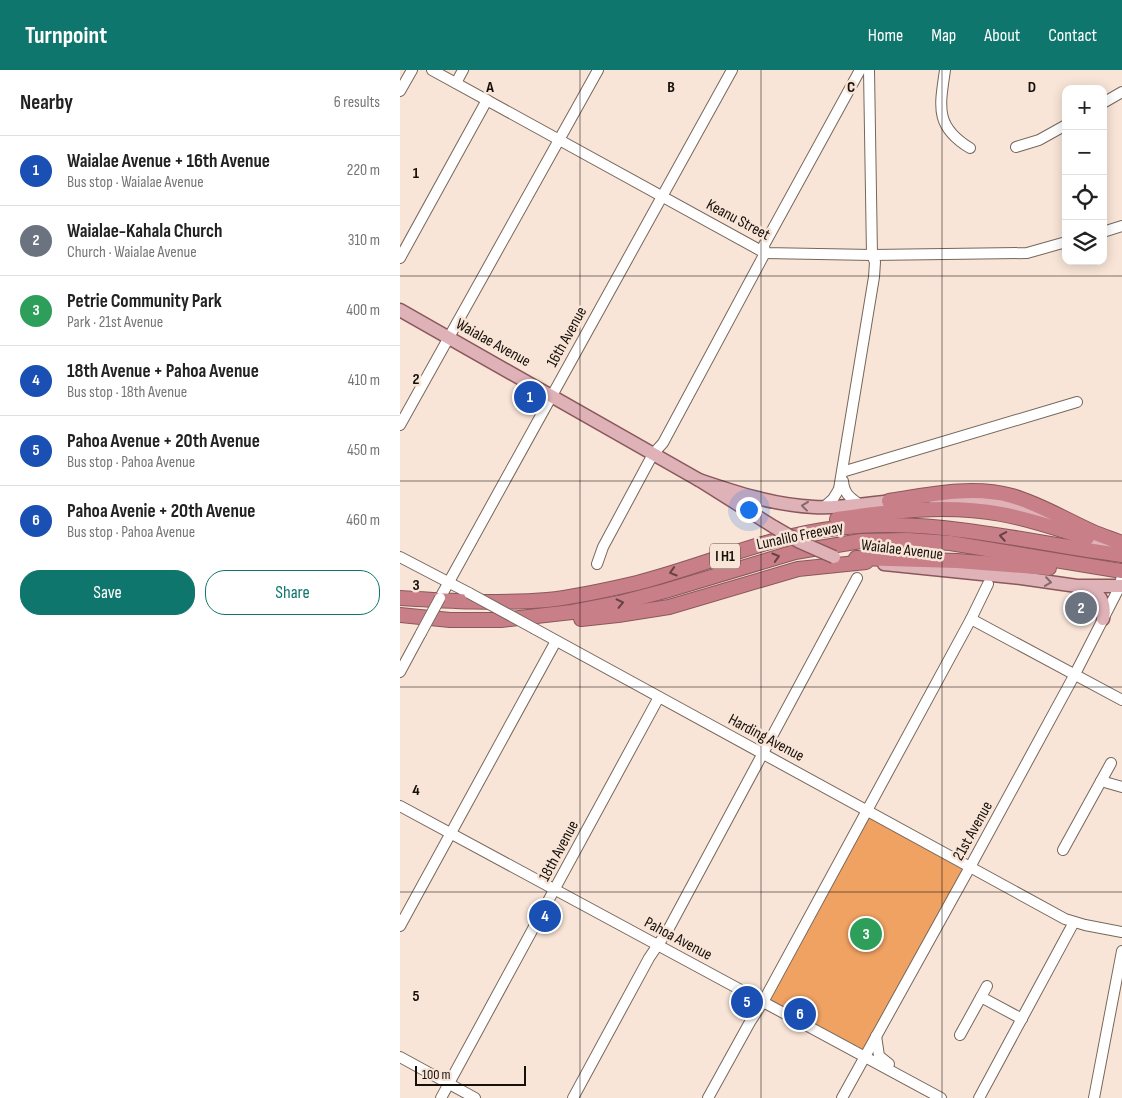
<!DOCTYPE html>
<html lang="en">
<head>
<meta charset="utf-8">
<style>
  body { margin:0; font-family:"Sofia Sans Condensed",sans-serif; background:#f6f6f6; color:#222 }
  .controls { position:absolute; right:15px; top:15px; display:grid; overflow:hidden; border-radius:10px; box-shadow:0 2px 12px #0003 }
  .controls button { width:45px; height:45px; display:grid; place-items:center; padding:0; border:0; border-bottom:1px solid #e0e0e0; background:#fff; color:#222; font:25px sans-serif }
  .scale { position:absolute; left:15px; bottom:12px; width:111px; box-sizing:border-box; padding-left:5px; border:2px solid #16100b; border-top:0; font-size:14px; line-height:18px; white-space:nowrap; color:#16100b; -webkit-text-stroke:4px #f8e5d7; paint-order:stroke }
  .you { position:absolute; left:348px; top:439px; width:18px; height:18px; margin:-12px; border:4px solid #fff; border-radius:50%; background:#1a73e8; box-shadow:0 0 0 8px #1a73e833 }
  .badge { display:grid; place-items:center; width:32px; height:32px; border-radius:50%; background:#0f766e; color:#fff; font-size:16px; font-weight:700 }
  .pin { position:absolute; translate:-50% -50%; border:2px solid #fff; box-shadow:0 1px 5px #0006 }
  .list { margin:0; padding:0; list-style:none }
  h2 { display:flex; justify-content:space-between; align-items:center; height:65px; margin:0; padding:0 20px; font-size:21px }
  h2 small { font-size:16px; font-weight:400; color:#767676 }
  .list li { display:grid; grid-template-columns:32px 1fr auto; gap:15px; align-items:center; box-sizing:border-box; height:70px; padding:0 20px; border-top:1px solid #e0e0e0 }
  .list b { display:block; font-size:19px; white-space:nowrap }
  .list p { margin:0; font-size:16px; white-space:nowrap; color:#767676 }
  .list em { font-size:16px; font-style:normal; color:#767676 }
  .actions { display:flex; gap:10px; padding:15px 20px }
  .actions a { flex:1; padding:11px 0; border:1px solid #0f766e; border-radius:20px; text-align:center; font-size:18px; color:#0f766e }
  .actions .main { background:#0f766e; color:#fff }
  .icon { flex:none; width:28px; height:28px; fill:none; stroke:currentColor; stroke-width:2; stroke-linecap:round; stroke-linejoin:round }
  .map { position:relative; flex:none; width:722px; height:1028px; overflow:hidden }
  header { display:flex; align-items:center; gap:30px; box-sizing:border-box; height:70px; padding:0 25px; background:#0f766e; color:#fff }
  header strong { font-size:24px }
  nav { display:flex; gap:28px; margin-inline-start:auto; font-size:18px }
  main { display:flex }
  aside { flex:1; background:#fff }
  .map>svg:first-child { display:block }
  .green { fill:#f0a262 }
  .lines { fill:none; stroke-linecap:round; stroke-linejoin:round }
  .minor-casing { stroke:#77675b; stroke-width:12 }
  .major-casing { stroke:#8a585c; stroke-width:15 }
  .highway-casing { stroke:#8a585c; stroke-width:16 }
  .minor { stroke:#fff; stroke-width:10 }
  .major { stroke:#dfb2b8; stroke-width:12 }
  .highway { stroke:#c97f88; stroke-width:14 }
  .minor-bridge-casing { stroke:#77675b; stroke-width:12; stroke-linecap:butt }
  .major-bridge-casing { stroke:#8a585c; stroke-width:15; stroke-linecap:butt }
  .minor-bridge { stroke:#fff; stroke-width:10 }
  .major-bridge { stroke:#dfb2b8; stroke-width:12 }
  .oneway { stroke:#85696a }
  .oneway2 { stroke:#674243 }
  .grid { fill:none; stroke:#16100b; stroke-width:1; stroke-opacity:0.55 }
  .labels { text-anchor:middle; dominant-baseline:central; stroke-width:5; stroke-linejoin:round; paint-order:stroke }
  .shield { fill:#f8e5d7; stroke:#5a5048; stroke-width:1 }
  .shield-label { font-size:15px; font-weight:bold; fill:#16100b }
  .street-label { font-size:16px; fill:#16100b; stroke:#f8e5d7 }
  .grid-label { font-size:16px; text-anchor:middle; font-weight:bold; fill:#16100b; stroke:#f8e5d7; stroke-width:5; stroke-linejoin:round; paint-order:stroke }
</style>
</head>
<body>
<header>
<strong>Turnpoint</strong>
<nav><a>Home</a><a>Map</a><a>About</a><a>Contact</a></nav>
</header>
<main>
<aside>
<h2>Nearby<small>6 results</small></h2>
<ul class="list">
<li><span class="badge" style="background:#1a4fb4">1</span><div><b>Waialae Avenue + 16th Avenue</b><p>Bus stop · Waialae Avenue</p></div><em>220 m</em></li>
<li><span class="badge" style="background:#6b7280">2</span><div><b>Waialae-Kahala Church</b><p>Church · Waialae Avenue</p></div><em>310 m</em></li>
<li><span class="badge" style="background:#2e9e5b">3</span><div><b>Petrie Community Park</b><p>Park · 21st Avenue</p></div><em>400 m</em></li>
<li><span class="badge" style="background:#1a4fb4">4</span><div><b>18th Avenue + Pahoa Avenue</b><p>Bus stop · 18th Avenue</p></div><em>410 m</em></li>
<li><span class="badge" style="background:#1a4fb4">5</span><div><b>Pahoa Avenue + 20th Avenue</b><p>Bus stop · Pahoa Avenue</p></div><em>450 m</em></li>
<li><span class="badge" style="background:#1a4fb4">6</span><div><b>Pahoa Avenie + 20th Avenue</b><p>Bus stop · Pahoa Avenue</p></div><em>460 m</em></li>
</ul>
<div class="actions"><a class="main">Save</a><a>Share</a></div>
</aside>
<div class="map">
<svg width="722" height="1028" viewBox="0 0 722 1028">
  <rect width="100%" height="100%" fill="#f8e5d7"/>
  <!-- green -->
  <polygon class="green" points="468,745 565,799 463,981 369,929"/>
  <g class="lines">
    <defs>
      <g id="minor">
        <polyline points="32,0 365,183 472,185 627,183 666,172"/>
        <path d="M545,0C540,36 534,56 570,78"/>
        <polyline points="56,13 63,0"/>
        <polyline points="0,21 12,0"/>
        <polyline points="703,33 722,22"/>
        <polyline points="616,77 639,70 666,55"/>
        <polyline points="703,162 722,156"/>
        <polyline points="0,188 87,30"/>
        <polyline points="0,355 198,0"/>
        <polyline points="442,402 677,332"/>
        <path d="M443,411C444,423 449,427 459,434"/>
        <polyline points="424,437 433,429 439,419 474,207 475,192 472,185 469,0"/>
        <polyline points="0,487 69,523"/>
        <polyline points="197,494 203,477 253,384 263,373 365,183 364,175 460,0"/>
        <polyline points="40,528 332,0"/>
        <polyline points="571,549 722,630"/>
        <polyline points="135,559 665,849 685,855 722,862"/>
        <polyline points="0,602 21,563"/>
        <polyline points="701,711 722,717"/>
        <polyline points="0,736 541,1028"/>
        <polyline points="663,780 711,693"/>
        <polyline points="0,856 156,571"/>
        <polyline points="581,927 587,916"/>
        <polyline points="560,965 581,927 622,949"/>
        <polyline points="476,966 479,986 489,994"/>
        <polyline points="0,987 75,1028"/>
        <polyline points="41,1028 259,627"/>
        <polyline points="173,1028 249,888 268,860 457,508"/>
        <polyline points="308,1028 350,952 363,932 571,549 588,514"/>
        <polyline points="442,1028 570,797 675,604 720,516 722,505"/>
        <polyline points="579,1028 674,852"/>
        <polyline points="694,1028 722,881"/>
      </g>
      <g id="major">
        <polyline points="0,240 299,410 374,457"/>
        <path d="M299,410C337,423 374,435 414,437C442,439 470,432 498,431"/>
        <path d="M535,429C576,428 615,435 652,452"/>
        <polyline points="679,464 722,480"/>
        <polyline points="484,494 621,508 677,516 722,516"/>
        <path d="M684,518C701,522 706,532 703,549"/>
      </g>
      <g id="highway">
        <path d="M489,431C528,425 572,415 612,426C640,434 666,450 693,462C702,466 712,469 722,473"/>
        <path d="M437,449C492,441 546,434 601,444C630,449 658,459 687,468"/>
        <polyline points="456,488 557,491 649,498"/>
        <path d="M0,528C49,531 99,534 147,530C177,527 207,520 237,513C304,496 368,466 437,458C534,446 627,473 722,485"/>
        <polyline points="0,545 50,550 101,550 172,542 219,533 265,521 395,482 461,471 507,470 550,473 722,501"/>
        <polyline points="181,549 218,545 269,537 398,499 466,492"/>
      </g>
    </defs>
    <!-- minor casing -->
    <use href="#minor" class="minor-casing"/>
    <!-- major casing -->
    <use href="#major" class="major-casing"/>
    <!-- highway casing -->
    <use href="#highway" class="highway-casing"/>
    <!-- minor -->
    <use href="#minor" class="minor"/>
    <!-- major -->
    <use href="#major" class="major"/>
    <!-- highway -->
    <use href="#highway" class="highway"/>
    <defs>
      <g id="minor-bridge">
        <polyline points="69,523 135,559"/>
        <polyline points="21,563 40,528"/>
      </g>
      <polyline id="major-bridge" points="374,457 400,472 434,487"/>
    </defs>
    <!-- minor-bridge casing -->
    <use href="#minor-bridge" class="minor-bridge-casing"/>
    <!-- major-bridge casing -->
    <use href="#major-bridge" class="major-bridge-casing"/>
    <!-- minor-bridge -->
    <use href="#minor-bridge" class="minor-bridge"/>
    <!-- major-bridge -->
    <use href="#major-bridge" class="major-bridge"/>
  </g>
  <!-- one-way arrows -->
  <defs><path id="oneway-chevron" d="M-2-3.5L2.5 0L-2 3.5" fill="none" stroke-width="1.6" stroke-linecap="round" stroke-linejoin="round" transform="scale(1.25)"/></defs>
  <g class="oneway">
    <use href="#oneway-chevron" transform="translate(405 436) rotate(-173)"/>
    <use href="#oneway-chevron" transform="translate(648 512) rotate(8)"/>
  </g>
  <g class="oneway2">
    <use href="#oneway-chevron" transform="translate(603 466) rotate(-170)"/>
    <use href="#oneway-chevron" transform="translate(376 487) rotate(-16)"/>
    <use href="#oneway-chevron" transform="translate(273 502) rotate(163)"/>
    <use href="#oneway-chevron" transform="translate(220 533) rotate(-13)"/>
  </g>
  <!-- grid -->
  <path class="grid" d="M180,0V1028M361,0V1028M542,0V1028M0,206H722M0,411H722M0,617H722M0,822H722"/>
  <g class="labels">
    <!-- shield labels -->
    <rect class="shield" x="310" y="473.5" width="30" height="25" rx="4"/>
    <g class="shield-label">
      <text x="325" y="486">I H1</text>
    </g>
    <!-- street labels -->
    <g class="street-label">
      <text transform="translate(338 150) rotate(28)">Keanu Street</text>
      <text transform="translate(167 267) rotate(-61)">16th Avenue</text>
      <text transform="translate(93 273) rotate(29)">Waialae Avenue</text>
      <text transform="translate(400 466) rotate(-12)">Lunalilo Freeway</text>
      <text transform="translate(502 480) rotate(7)">Waialae Avenue</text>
      <text transform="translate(366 668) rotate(28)">Harding Avenue</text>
      <text transform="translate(573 761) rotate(-61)">21st Avenue</text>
      <text transform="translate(159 781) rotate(-62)">18th Avenue</text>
      <text transform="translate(278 869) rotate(28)">Pahoa Avenue</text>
    </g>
  </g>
  <g class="grid-label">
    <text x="90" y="22">A</text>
    <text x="271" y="22">B</text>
    <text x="451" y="22">C</text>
    <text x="632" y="22">D</text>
    <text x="16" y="108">1</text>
    <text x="16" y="314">2</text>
    <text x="16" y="520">3</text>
    <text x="16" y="725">4</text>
    <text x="16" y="931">5</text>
  </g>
</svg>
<div class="controls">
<button>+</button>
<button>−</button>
<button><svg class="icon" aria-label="locate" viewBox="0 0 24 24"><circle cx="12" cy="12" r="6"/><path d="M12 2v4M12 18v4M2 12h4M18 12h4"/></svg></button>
<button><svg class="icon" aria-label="layers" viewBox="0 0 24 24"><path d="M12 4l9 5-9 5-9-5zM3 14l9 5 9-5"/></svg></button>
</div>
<div class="scale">100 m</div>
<div class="you"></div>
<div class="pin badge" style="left:130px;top:327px;background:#1a4fb4">1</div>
<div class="pin badge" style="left:681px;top:538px;background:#6b7280">2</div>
<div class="pin badge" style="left:466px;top:864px;background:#2e9e5b">3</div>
<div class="pin badge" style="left:145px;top:846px;background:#1a4fb4">4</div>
<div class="pin badge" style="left:347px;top:932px;background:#1a4fb4">5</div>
<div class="pin badge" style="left:400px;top:944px;background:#1a4fb4">6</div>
</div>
</main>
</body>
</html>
